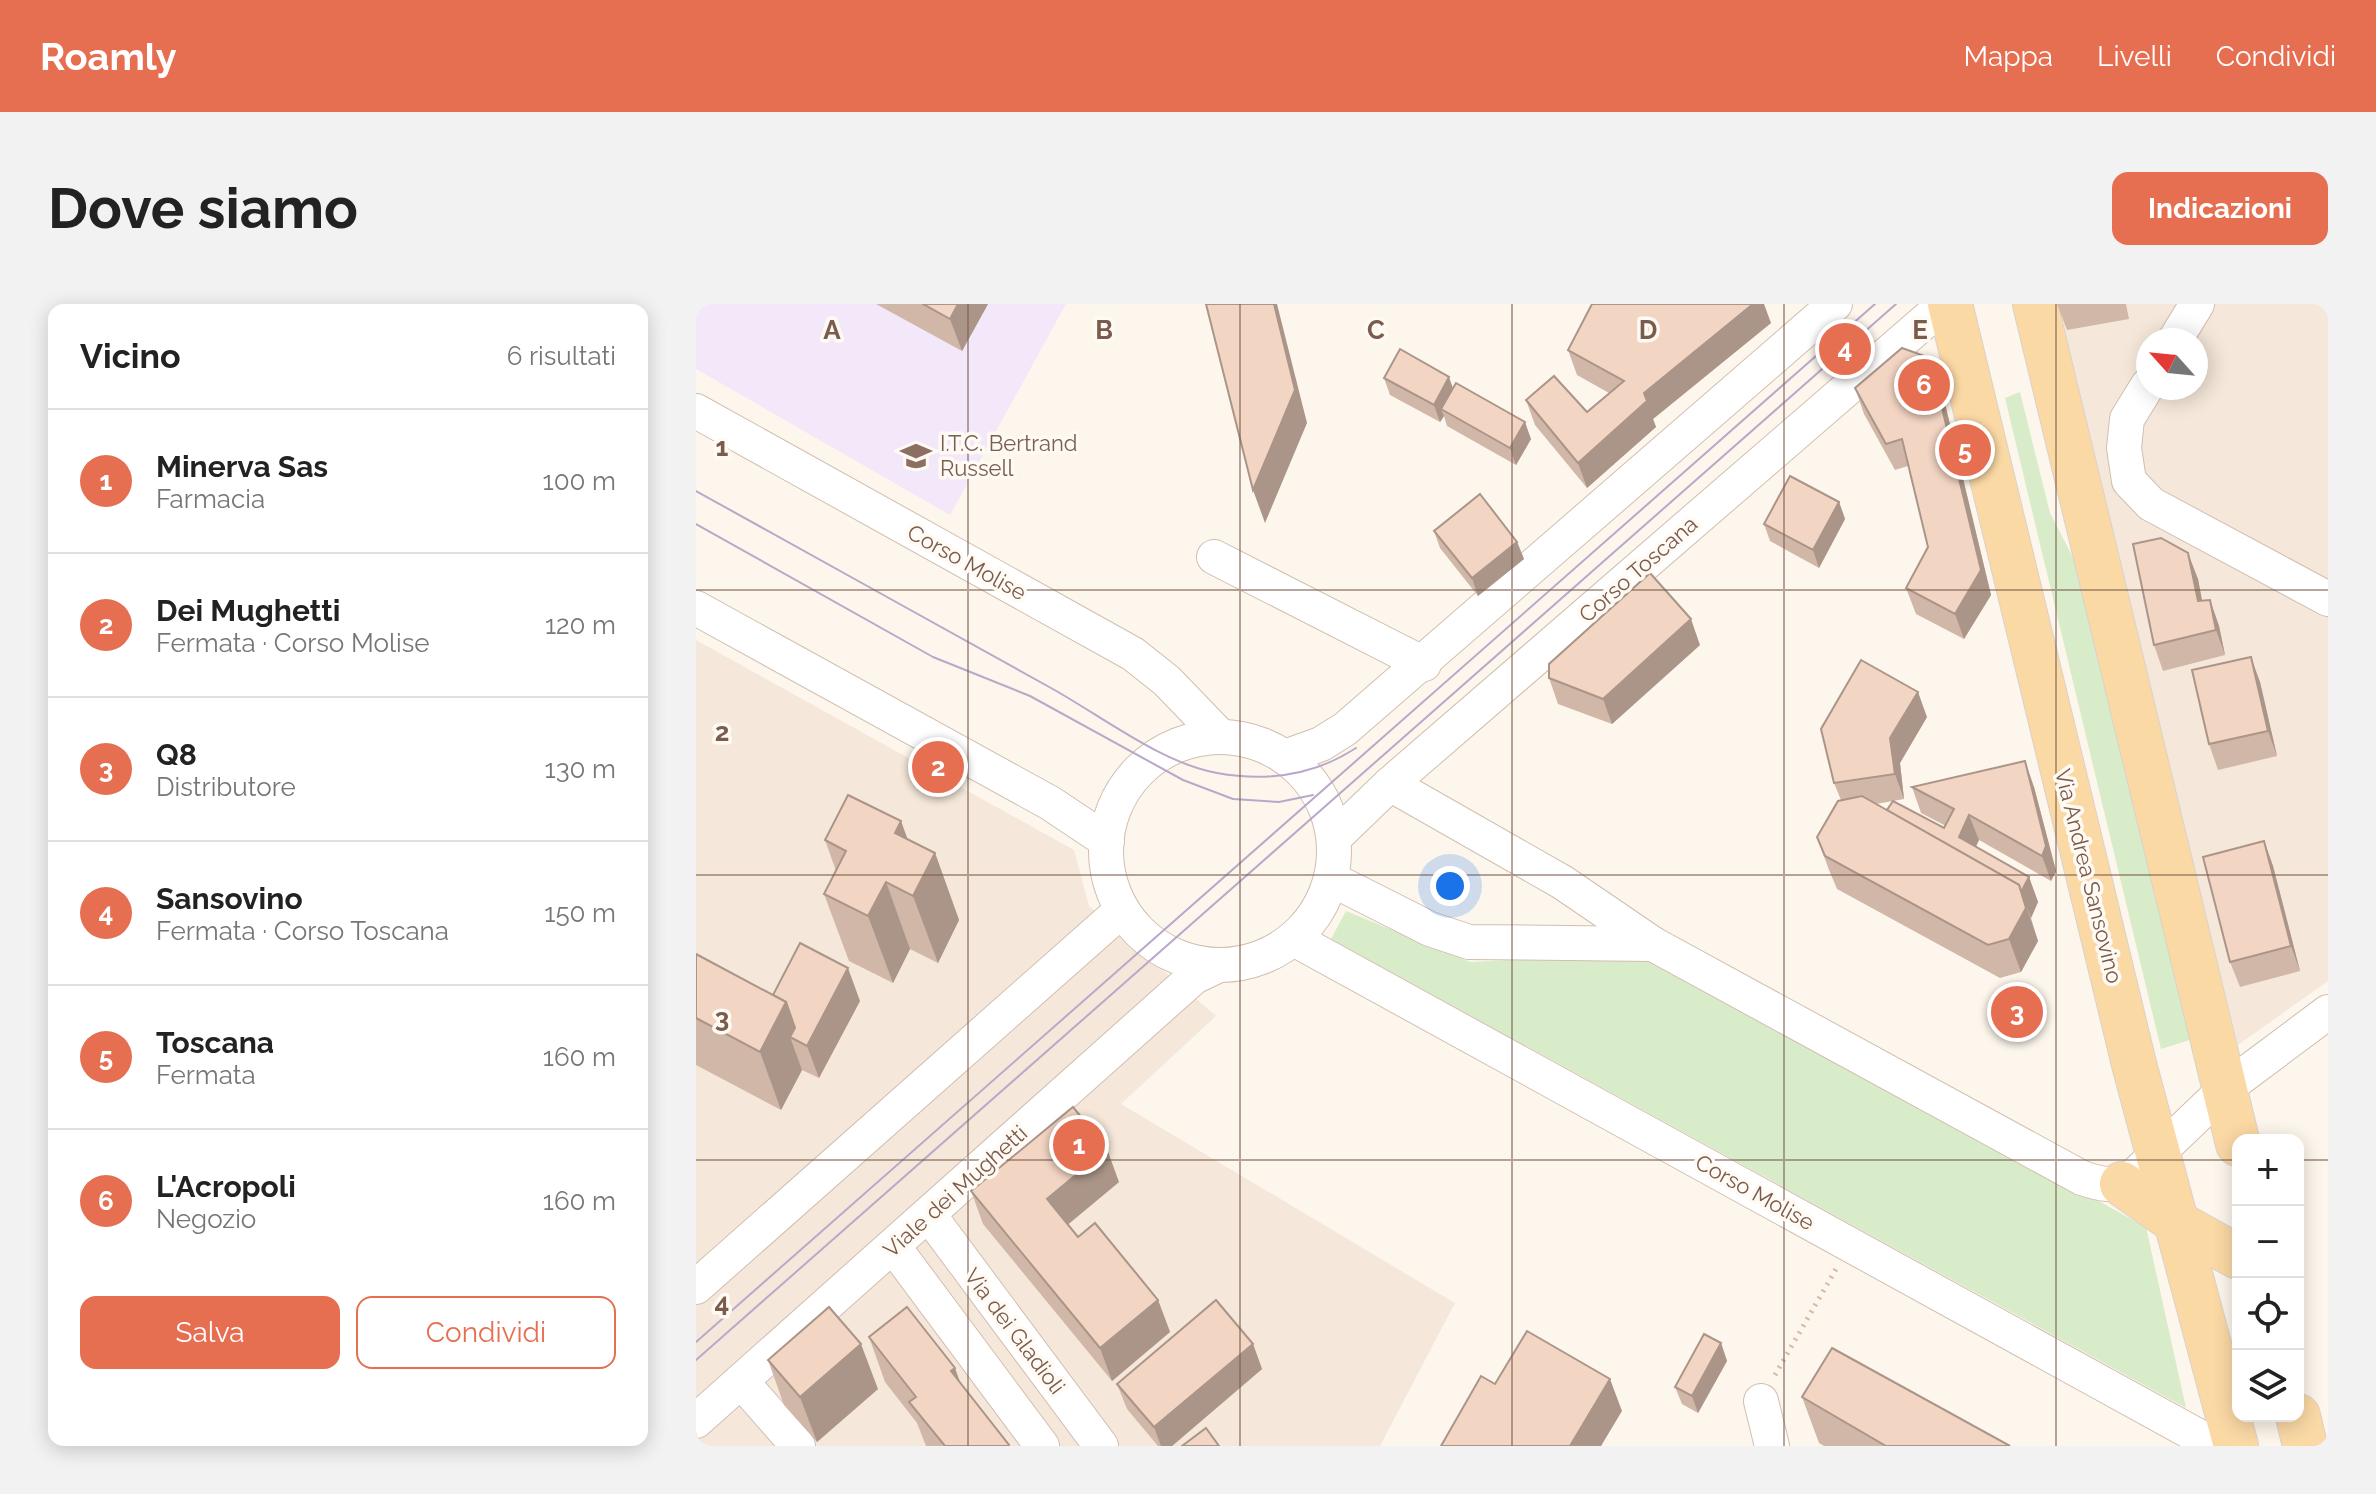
<!DOCTYPE html>
<html lang="it">
<head>
<meta charset="utf-8">
<style>
  body { margin:0; font-family:Raleway,sans-serif; background:#f2f2f2; color:#222 }
  .controls { position:absolute; right:24px; bottom:24px; display:grid; overflow:hidden; border-radius:16px; box-shadow:0 4px 20px #0003 }
  .controls button { width:72px; height:72px; display:grid; place-items:center; padding:0; border:0; border-bottom:2px solid #e0e0e0; background:#fff; color:#222; font:40px sans-serif }
  .compass { position:absolute; left:1440px; top:24px; width:72px; height:72px; border-radius:50%; background:#fff; box-shadow:0 4px 20px #0003; rotate:297deg }
  .you { position:absolute; left:754px; top:582px; width:28px; height:28px; margin:-20px; border:6px solid #fff; border-radius:50%; background:#1a73e8; box-shadow:0 0 0 12px #1a73e833 }
  .badge { display:grid; place-items:center; width:52px; height:52px; border-radius:50%; background:#e76f51; color:#fff; font-size:26px; font-weight:700 }
  .pin { position:absolute; translate:-50% -50%; border:4px solid #fff; box-shadow:0 2px 8px #0006 }
  .list { margin:0; padding:0; list-style:none }
  h2 { display:flex; justify-content:space-between; align-items:center; height:104px; margin:0; padding:0 32px; font-size:34px }
  h2 small { font-size:26px; font-weight:400; color:#767676 }
  .list li { display:grid; grid-template-columns:52px 1fr auto; gap:24px; align-items:center; box-sizing:border-box; height:144px; padding:0 32px; border-top:2px solid #e0e0e0 }
  .list b { display:block; font-size:30px; white-space:nowrap }
  .list p { margin:0; font-size:26px; white-space:nowrap; color:#767676 }
  .list em { font-size:26px; font-style:normal; color:#767676 }
  .actions { display:flex; gap:16px; padding:24px 32px }
  .actions a { flex:1; padding:18px 0; border:2px solid #e76f51; border-radius:16px; text-align:center; font-size:28px; color:#e76f51 }
  .actions .main { background:#e76f51; color:#fff }
  .icon { flex:none; width:44px; height:44px; fill:none; stroke:currentColor; stroke-width:2; stroke-linecap:round; stroke-linejoin:round }
  .map { position:relative; flex:none; width:1632px; height:1142px; overflow:hidden; border-radius:16px }
  header { display:flex; align-items:center; gap:48px; box-sizing:border-box; height:112px; padding:0 40px; background:#e76f51; color:#fff }
  header strong { font-size:38px }
  nav { display:flex; gap:44px; margin-inline-start:auto; font-size:28px }
  .intro { display:flex; align-items:center; justify-content:space-between; box-sizing:border-box; height:192px; padding:0 48px }
  h1 { margin:0; font-size:56px }
  .button { padding:20px 36px; border-radius:16px; background:#e76f51; color:#fff; font-size:28px; font-weight:700 }
  main { display:flex; gap:48px; padding:0 48px }
  aside { flex:1; background:#fff; border-radius:16px; box-shadow:0 4px 20px #0003 }
  .map>svg:first-child { display:block }
  .residential { fill:#f5e8da; fill-rule:evenodd }
  .education { fill:#f3e8fa }
  .green { fill:#d8ecc9 }
  .lines { fill:none; stroke-linecap:round; stroke-linejoin:round }
  .minor-casing { stroke:#d1beb0; stroke-width:36 }
  .major-casing { stroke:#dad1cd; stroke-width:46 }
  .path { stroke:#d9b8a5; stroke-width:5; stroke-dasharray:2 6; stroke-linecap:butt }
  .minor { stroke:#fff; stroke-width:34 }
  .major { stroke:#fbd9a5; stroke-width:44 }
  .tram { stroke:#b9a8c9; stroke-width:2 }
  .wall { fill:#d1b7a8 }
  .shaded-wall { fill:#aa9588 }
  .building { fill:#f3d5c3; stroke:#aa9588; stroke-width:2 }
  .grid { fill:none; stroke:#7a5c4d; stroke-width:2; stroke-opacity:0.55 }
  .labels { text-anchor:middle; dominant-baseline:central; stroke-width:7; stroke-linejoin:round; paint-order:stroke }
  .education-label { font-size:22px; fill:#785e54; stroke:#fffaf3; text-anchor:start }
  .street-label { font-size:22px; fill:#7a5c4d; stroke:#fffaf3 }
  .grid-label { font-size:26px; text-anchor:middle; font-weight:bold; fill:#7a5c4d; stroke:#fffaf3; stroke-width:7; stroke-linejoin:round; paint-order:stroke }
</style>
</head>
<body>
<header>
<strong>Roamly</strong>
<nav><a>Mappa</a><a>Livelli</a><a>Condividi</a></nav>
</header>
<div class="intro"><h1>Dove siamo</h1><a class="button">Indicazioni</a></div>
<main>
<aside>
<h2>Vicino<small>6 risultati</small></h2>
<ul class="list">
<li><span class="badge">1</span><div><b>Minerva Sas</b><p>Farmacia</p></div><em>100 m</em></li>
<li><span class="badge">2</span><div><b>Dei Mughetti</b><p>Fermata · Corso Molise</p></div><em>120 m</em></li>
<li><span class="badge">3</span><div><b>Q8</b><p>Distributore</p></div><em>130 m</em></li>
<li><span class="badge">4</span><div><b>Sansovino</b><p>Fermata · Corso Toscana</p></div><em>150 m</em></li>
<li><span class="badge">5</span><div><b>Toscana</b><p>Fermata</p></div><em>160 m</em></li>
<li><span class="badge">6</span><div><b>L'Acropoli</b><p>Negozio</p></div><em>160 m</em></li>
</ul>
<div class="actions"><a class="main">Salva</a><a>Condividi</a></div>
</aside>
<div class="map">
<svg width="1632" height="1142" viewBox="0 0 1632 1142">
  <rect width="100%" height="100%" fill="#fdf6ec"/>
  <!-- residential -->
  <g class="residential">
    <path d="M1359,0H1632V677L1542,741ZM1452,36H1500V84H1452Z"/>
    <polygon points="0,336 378,546 393,602 520,712 425,800 759,999 684,1142 0,1142"/>
  </g>
  <!-- education -->
  <polygon class="education" points="0,0 370,0 254,211 0,65"/>
  <!-- green -->
  <g class="green">
    <polygon points="1324,88 1354,209 1381,261 1497,735 1465,745 1309,94"/>
    <polygon points="650,607 774,658 951,649 1450,923 1490,1104 635,635"/>
  </g>
  <g class="lines">
    <defs>
      <g id="minor">
        <polyline points="1479,36 1501,0"/>
        <polyline points="1452,81 1431,115 1428,144 1433,177 1455,200 1632,295"/>
        <polyline points="0,107 437,350 471,377 525,433"/>
        <polyline points="518,253 728,360"/>
        <polyline points="0,304 354,499 411,537"/>
        <circle cx="524" cy="547" r="114"/>
        <polyline points="589,453 625,440 649,425 1139,0"/>
        <polyline points="694,480 866,578 957,640"/>
        <polyline points="638,534 694,480 1249,0"/>
        <path d="M635,575L734,625L773,638L957,640L1386,874C1404,880 1419,884 1436,874L1529,785L1632,708"/>
        <polyline points="598,635 1520,1142"/>
        <polyline points="233,911 405,1142"/>
        <polyline points="197,942 346,1142"/>
        <polyline points="0,983 426,606"/>
        <polyline points="45,1077 102,1142"/>
        <polyline points="1065,1097 1076,1142"/>
        <polyline points="0,1117 498,673 521,662"/>
      </g>
      <g id="major">
        <polyline points="1254,0 1438,760 1540,1142"/>
        <polyline points="1339,0 1542,840"/>
        <polyline points="1426,880 1483,920 1542,953"/>
        <polyline points="1602,1112 1609,1142"/>
      </g>
    </defs>
    <!-- minor casing -->
    <use href="#minor" class="minor-casing"/>
    <!-- major casing -->
    <use href="#major" class="major-casing"/>
    <!-- path -->
    <polyline class="path" points="1079,1071 1140,965"/>
    <!-- minor -->
    <use href="#minor" class="minor"/>
    <!-- major -->
    <use href="#major" class="major"/>
    <!-- tram -->
    <g class="tram">
      <path d="M0,187C118,253 237,318 355,384C404,411 465,459 521,469C571,478 617,472 660,444"/>
      <polyline points="0,220 237,353 334,392 487,476 537,495 583,498 617,491"/>
      <polyline points="0,1038 1179,0"/>
      <polyline points="0,1056 1200,0"/>
    </g>
  </g>
  <!-- wall -->
  <g class="wall">
    <polygon points="180,0 292,0 266,47"/>
    <polygon points="1361,0 1430,0 1433,15 1371,26"/>
    <polygon points="1075,19 957,115 960,123 891,184 839,121 830,96 891,108 913,89 881,71 872,46"/>
    <polygon points="1234,54 1244,79 1295,291 1268,335 1220,310 1210,284 1232,243 1212,162 1199,166 1168,110 1159,84"/>
    <polygon points="688,74 757,84 835,135 820,161 751,122 748,112 744,118 694,91"/>
    <polygon points="1143,198 1149,215 1123,264 1074,237 1068,220"/>
    <polygon points="738,227 821,238 828,255 782,292 744,244"/>
    <polygon points="1502,275 1506,297 1514,296 1523,322 1529,351 1467,367 1458,341"/>
    <polygon points="1004,341 916,420 862,400 853,374"/>
    <polygon points="1564,378 1581,452 1522,466 1513,440"/>
    <polygon points="1231,413 1204,459 1208,495 1180,500 1191,506 1248,524 1250,522 1225,509 1216,483 1338,483 1360,567 1355,577 1283,536 1280,543 1333,573 1342,598 1335,614 1342,637 1325,668 1304,674 1141,585 1133,566 1121,533 1145,496 1138,479"/>
    <polygon points="211,535 239,549 263,616 242,659 214,645 197,679 153,657 128,590 140,567 129,536"/>
    <polygon points="1568,537 1577,562 1604,667 1544,683 1534,658"/>
    <polygon points="0,650 77,691 164,697 123,774 106,766 85,806 0,761"/>
    <polygon points="423,878 372,920 382,933 462,996 474,1028 416,1077 287,920 275,887"/>
    <polygon points="173,1033 264,1079 314,1142 230,1142 221,1119 189,1078"/>
    <polygon points="1025,1039 1031,1057 1002,1109 986,1100 979,1083"/>
    <polygon points="557,1040 566,1065 476,1142 462,1142 431,1105 421,1080"/>
    <polygon points="72,1056 182,1085 121,1138 88,1101"/>
    <polygon points="1106,1093 1314,1142 1128,1142 1123,1139"/>
  </g>
  <!-- shaded-wall -->
  <g class="shaded-wall">
    <polygon points="262,0 292,0 266,47 254,15"/>
    <polygon points="578,0 581,0 611,119 569,219 557,186"/>
    <polygon points="1057,0 1068,0 1075,19 957,115 960,123 891,184 882,159 948,89"/>
    <polygon points="1234,54 1244,79 1295,291 1268,335 1259,310"/>
    <polygon points="753,73 759,90 745,105 748,112 744,118 738,101"/>
    <polygon points="829,118 835,135 820,161 814,144"/>
    <polygon points="1143,198 1149,215 1123,264 1117,246"/>
    <polygon points="821,238 828,255 782,292 776,274"/>
    <polygon points="1492,249 1502,275 1511,323 1502,297"/>
    <polygon points="1514,296 1523,322 1529,351 1520,326"/>
    <polygon points="995,315 1004,341 916,420 907,395"/>
    <polygon points="1555,353 1564,378 1581,452 1572,427"/>
    <polygon points="1222,388 1231,413 1204,459 1208,495 1199,470 1194,434"/>
    <polygon points="1329,457 1338,483 1360,567 1355,577 1346,552"/>
    <polygon points="1273,511 1283,536 1272,558 1263,533"/>
    <polygon points="205,517 226,575 239,549 263,616 242,659 217,592 199,529"/>
    <polygon points="1568,537 1577,562 1604,667 1595,642"/>
    <polygon points="1333,573 1342,598 1335,614 1325,588"/>
    <polygon points="190,578 214,645 197,679 172,612"/>
    <polygon points="1323,581 1342,637 1325,668 1313,635"/>
    <polygon points="152,664 164,697 123,774 111,742"/>
    <polygon points="90,698 105,739 94,733 106,766 85,806 64,748"/>
    <polygon points="411,845 423,878 363,928 351,895"/>
    <polygon points="462,996 474,1028 416,1077 404,1044"/>
    <polygon points="1025,1039 1031,1057 1002,1109 996,1092"/>
    <polygon points="165,1040 182,1085 121,1138 104,1093"/>
    <polygon points="557,1040 566,1065 476,1142 465,1142 458,1123"/>
    <polygon points="259,1064 275,1109 255,1067"/>
    <polygon points="914,1075 926,1107 905,1142 874,1142"/>
  </g>
  <!-- building -->
  <g class="building">
    <polygon points="227,0 262,0 254,15"/>
    <polygon points="510,0 578,0 599,86 557,186"/>
    <polygon points="896,0 1057,0 948,89 951,97 882,159 830,96 858,72 891,108 928,77 872,46"/>
    <polygon points="1206,44 1234,54 1285,266 1259,310 1210,284 1232,243 1206,135 1190,140 1159,84"/>
    <polygon points="704,45 753,73 738,101 688,74"/>
    <polygon points="760,79 829,118 814,144 745,105"/>
    <polygon points="1094,172 1143,198 1117,246 1068,220"/>
    <polygon points="784,190 821,238 776,274 738,227"/>
    <polygon points="1465,234 1492,249 1502,297 1514,296 1520,326 1458,341 1437,240"/>
    <polygon points="954,269 995,315 907,395 853,374 853,360"/>
    <polygon points="1555,353 1572,427 1513,440 1496,366"/>
    <polygon points="1165,356 1222,388 1194,434 1199,470 1138,479 1125,425"/>
    <polygon points="1329,457 1350,542 1346,552 1273,511 1263,533 1333,573 1325,588 1323,581 1191,506 1197,497 1248,524 1258,505 1216,483"/>
    <polygon points="152,491 205,517 199,529 239,549 217,592 190,578 172,612 128,590 150,547 129,536"/>
    <polygon points="1166,492 1323,581 1330,604 1313,635 1292,641 1129,552 1121,533 1142,497"/>
    <polygon points="1568,537 1595,642 1534,658 1507,553"/>
    <polygon points="104,639 152,664 111,742 94,733 99,724 90,698 77,691"/>
    <polygon points="0,650 90,698 64,748 0,714"/>
    <polygon points="377,803 411,845 351,895 382,933 399,919 462,996 404,1044 275,887"/>
    <polygon points="520,996 557,1040 458,1123 421,1080"/>
    <polygon points="133,1003 165,1040 104,1093 72,1056"/>
    <polygon points="211,1003 259,1064 255,1067 313,1141 312,1142 249,1142 213,1098 220,1093 173,1033"/>
    <polygon points="831,1027 914,1075 874,1142 745,1142 785,1072 799,1080"/>
    <polygon points="1008,1030 1025,1039 996,1092 979,1083"/>
    <polygon points="1136,1044 1314,1142 1190,1142 1106,1093"/>
    <polygon points="510,1124 523,1142 486,1142"/>
  </g>
  <!-- grid -->
  <path class="grid" d="M272,0V1142M544,0V1142M816,0V1142M1088,0V1142M1360,0V1142M0,286H1632M0,571H1632M0,856H1542M1602,856H1632"/>
  <!-- icons -->
  <defs>
    <symbol id="school-bare" viewBox="-9 -9 18 18"><path d="M0-5L7-2L0 1L-7-2ZM-4 1L0 2.5L4 1V4Q0 6-4 4Z" fill="#8d6e63" stroke="#fffaf3" stroke-width="2.5" paint-order="stroke"/></symbol>
  </defs>
  <g fill-rule="evenodd">
    <use href="#school-bare" x="198" y="130" width="44" height="44"/>
  </g>
  <g class="labels">
    <!-- education labels -->
    <g class="education-label">
      <text x="244" y="139">I.T.C. Bertrand<tspan x="244" dy="25">Russell</tspan></text>
    </g>
    <!-- street labels -->
    <g class="street-label">
      <text transform="translate(271 258) rotate(29)">Corso Molise</text>
      <text transform="translate(942 265) rotate(-41)">Corso Toscana</text>
      <text transform="translate(1393 572) rotate(76)">Via Andrea Sansovino</text>
      <text transform="translate(259 887) rotate(-42)">Viale dei Mughetti</text>
      <text transform="translate(1059 888) rotate(29)">Corso Molise</text>
      <text transform="translate(319 1027) rotate(53)">Via dei Gladioli</text>
    </g>
  </g>
  <g class="grid-label">
    <text x="136" y="35">A</text>
    <text x="408" y="35">B</text>
    <text x="680" y="35">C</text>
    <text x="952" y="35">D</text>
    <text x="1224" y="35">E</text>
    <text x="26" y="152">1</text>
    <text x="26" y="437">2</text>
    <text x="26" y="723">3</text>
    <text x="26" y="1008">4</text>
  </g>
</svg>
<div class="controls">
<button>+</button>
<button>−</button>
<button><svg class="icon" aria-label="locate" viewBox="0 0 24 24"><circle cx="12" cy="12" r="6"/><path d="M12 2v4M12 18v4M2 12h4M18 12h4"/></svg></button>
<button><svg class="icon" aria-label="layers" viewBox="0 0 24 24"><path d="M12 4l9 5-9 5-9-5zM3 14l9 5 9-5"/></svg></button>
</div>
<svg class="compass" viewBox="-18 -18 36 36"><path d="M0-13l5 13h-10z" fill="#e53935"/><path d="M0 13l5-13h-10z" fill="#767676"/></svg>
<div class="you"></div>
<div class="pin badge" style="left:383px;top:841px">1</div>
<div class="pin badge" style="left:242px;top:463px">2</div>
<div class="pin badge" style="left:1321px;top:708px">3</div>
<div class="pin badge" style="left:1149px;top:45px">4</div>
<div class="pin badge" style="left:1269px;top:146px">5</div>
<div class="pin badge" style="left:1228px;top:81px">6</div>
</div>
</main>
</body>
</html>
